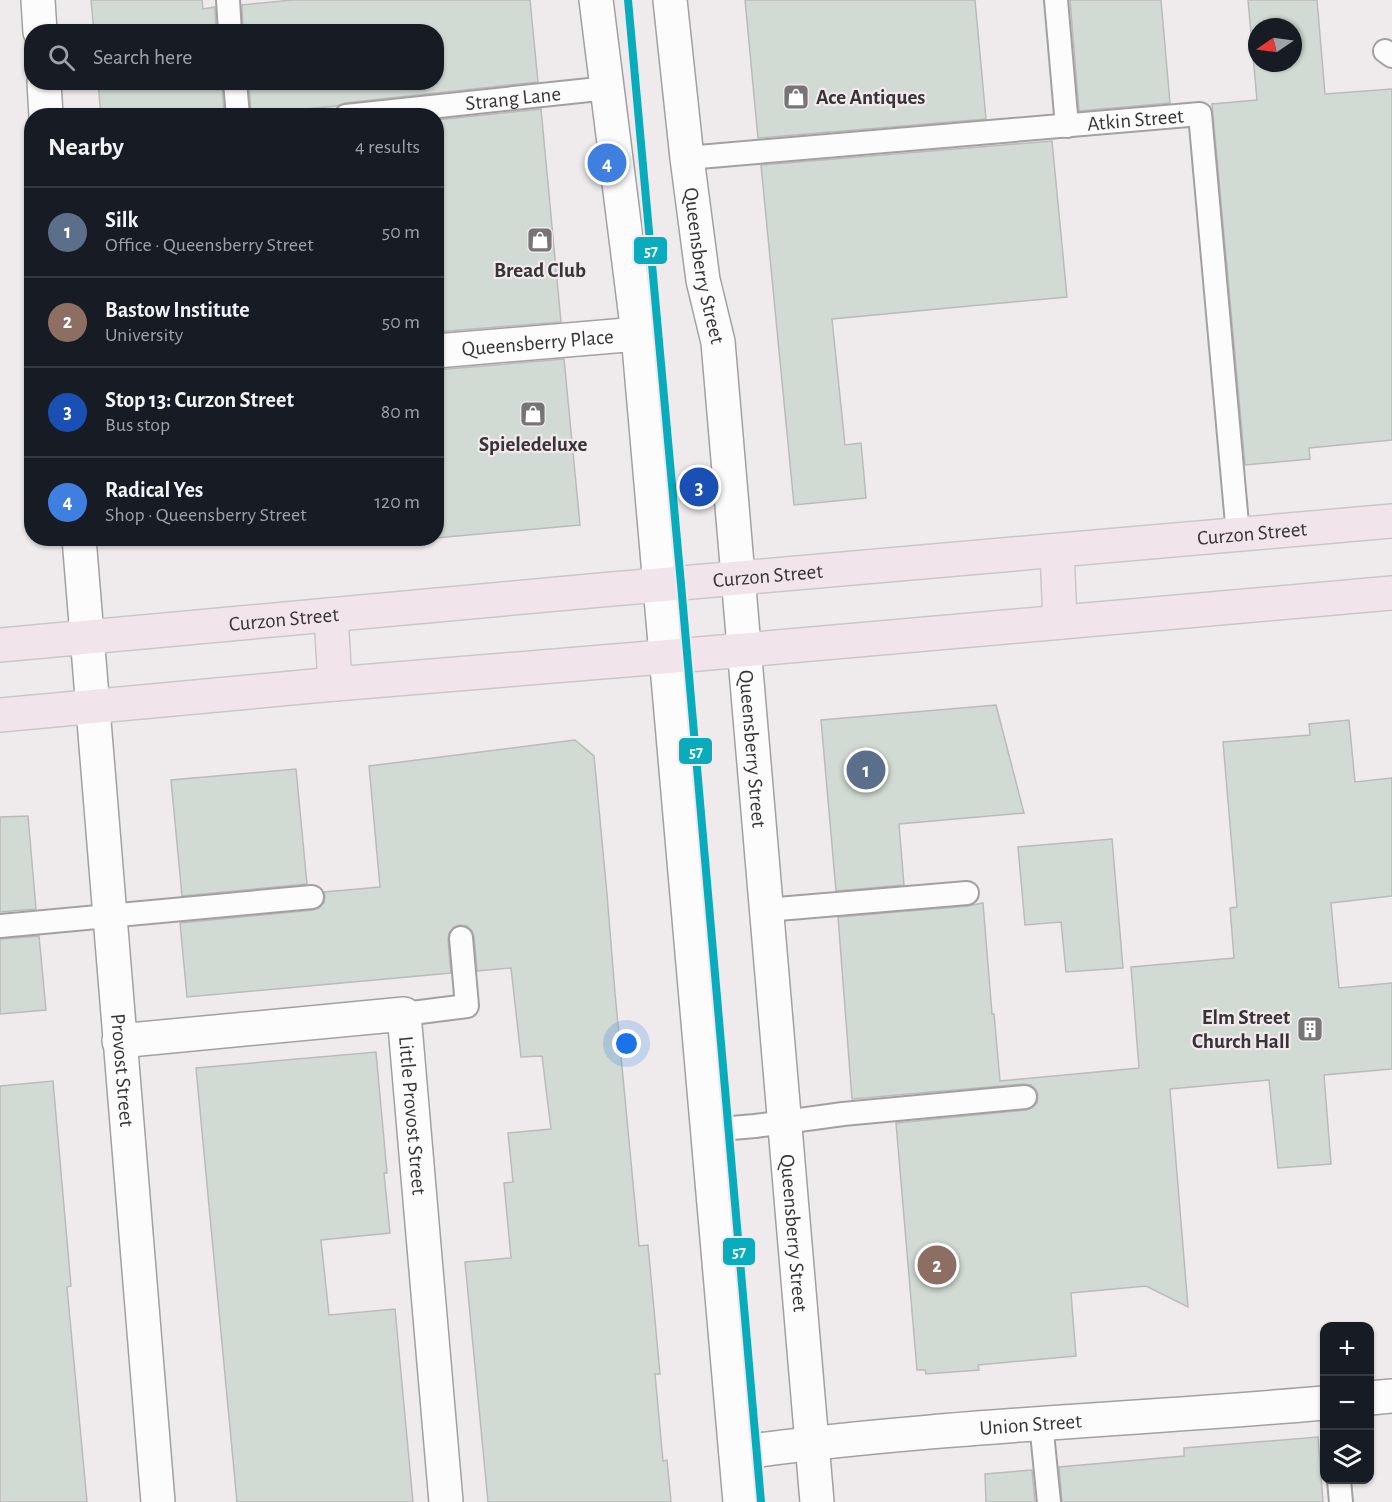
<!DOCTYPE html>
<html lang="en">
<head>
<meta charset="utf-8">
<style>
  body { margin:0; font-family:"Alegreya Sans",sans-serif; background:#242831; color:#f1f3f6 }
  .controls { position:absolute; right:18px; bottom:18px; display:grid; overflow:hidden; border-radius:12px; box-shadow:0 2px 4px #0004 }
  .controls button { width:54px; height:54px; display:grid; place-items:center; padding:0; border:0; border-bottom:2px solid #363941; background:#171b24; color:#f1f3f6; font:30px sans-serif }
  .compass { position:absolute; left:1248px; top:18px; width:54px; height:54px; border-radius:50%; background:#171b24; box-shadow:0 2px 4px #0004; rotate:257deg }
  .you { position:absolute; left:627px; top:1044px; width:21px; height:21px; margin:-15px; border:4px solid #fff; border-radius:50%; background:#1a73e8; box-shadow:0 0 0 9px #1a73e833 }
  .badge { display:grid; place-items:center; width:39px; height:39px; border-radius:50%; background:#8c9099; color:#fff; font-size:20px; font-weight:700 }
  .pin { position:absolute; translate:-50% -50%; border:3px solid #fff; box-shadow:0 2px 6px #0006 }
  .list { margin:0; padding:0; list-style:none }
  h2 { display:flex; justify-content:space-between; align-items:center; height:78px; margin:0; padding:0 24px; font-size:26px }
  h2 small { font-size:20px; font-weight:400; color:#9ea1a6 }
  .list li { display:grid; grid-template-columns:39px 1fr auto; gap:18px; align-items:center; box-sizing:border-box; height:90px; padding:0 24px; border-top:2px solid #363941 }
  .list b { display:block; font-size:22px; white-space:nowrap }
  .list p { margin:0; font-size:20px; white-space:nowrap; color:#9ea1a6 }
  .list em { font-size:20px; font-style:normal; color:#9ea1a6 }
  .icon { flex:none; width:33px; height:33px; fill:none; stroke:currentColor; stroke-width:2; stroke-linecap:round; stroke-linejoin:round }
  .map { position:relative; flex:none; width:1392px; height:1502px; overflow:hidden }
  .search { position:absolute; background:#171b24; box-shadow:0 2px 4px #0004; left:24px; top:24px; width:420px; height:66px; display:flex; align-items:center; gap:15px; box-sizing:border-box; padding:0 21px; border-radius:24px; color:#9ea1a6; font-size:22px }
  .panel { position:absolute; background:#171b24; box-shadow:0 2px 4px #0004; left:24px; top:108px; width:420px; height:438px; border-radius:24px }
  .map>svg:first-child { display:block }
  .building { fill:#d1dad3; stroke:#bbb; stroke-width:1.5; fill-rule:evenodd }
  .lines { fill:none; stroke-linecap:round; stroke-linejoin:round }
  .lane-casing { stroke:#a4a0a2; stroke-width:26 }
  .street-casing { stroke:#a4a0a2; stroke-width:36 }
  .secondary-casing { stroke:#a4a0a2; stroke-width:36 }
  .highway-casing { stroke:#cac7c9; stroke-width:36 }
  .lane { stroke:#fdfcfc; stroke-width:22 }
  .street { stroke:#fdfcfc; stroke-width:33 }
  .secondary { stroke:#fdfcfc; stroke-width:33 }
  .highway { stroke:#f1e4eb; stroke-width:33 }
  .tram-1-casing { stroke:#f1e9ed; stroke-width:12 }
  .tram-1 { stroke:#08acbd; stroke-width:8 }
  .labels { text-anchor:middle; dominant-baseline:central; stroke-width:4.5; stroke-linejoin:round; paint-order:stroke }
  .poi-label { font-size:21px; font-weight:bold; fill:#373436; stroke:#f1e9ed }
  .street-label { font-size:21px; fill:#373436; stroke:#f1e9ed }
  .line-badge { stroke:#f1e9ed; stroke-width:2 }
  .badge-label { font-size:16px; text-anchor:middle; font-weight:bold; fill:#fff }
</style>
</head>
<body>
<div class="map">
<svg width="1392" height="1502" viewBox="0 0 1392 1502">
  <rect width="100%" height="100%" fill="#efebed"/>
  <!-- building -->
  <g class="building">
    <polygon points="91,0 202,0 203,9 215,7 216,32 94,32"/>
    <polygon points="292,0 530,0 538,82 345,103 337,106 251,114 249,82 436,82 436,32 243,32 242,5"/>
    <polygon points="745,0 975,0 986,119 758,138"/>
    <polygon points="1070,0 1161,0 1170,103 1079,111"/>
    <path d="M1248,0H1317L1325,94L1392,89V440L1309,448L1310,459L1245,465L1212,104L1257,100ZM1257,27H1293V63H1257Z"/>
    <polygon points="98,82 222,82 224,116 101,116"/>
    <polygon points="541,109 561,322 436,332 436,120"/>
    <polygon points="1052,141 1067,297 832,319 845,445 861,443 866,498 794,505 761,165"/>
    <polygon points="564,359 580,525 436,538 436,370"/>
    <polygon points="996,705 1024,813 899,824 904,885 836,891 821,720"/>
    <polygon points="1349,720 1355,782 1392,778 1392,896 1331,903 1339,988 1392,983 1392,1069 1324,1075 1331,1164 1278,1168 1269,1080 1170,1089 1188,1307 1146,1286 1071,1293 1076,1356 978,1365 979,1370 926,1374 925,1370 917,1370 896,1123 1026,1110 1032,1108 1037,1103 1038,1095 1036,1090 1031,1085 1024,1084 852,1099 838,917 968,906 983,903 992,1014 994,1014 1000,1081 1139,1068 1131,967 1234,958 1230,908 1237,907 1223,742 1310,735 1309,724"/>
    <polygon points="575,740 594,756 607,894 615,993 639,1246 648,1245 660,1374 655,1374 663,1461 667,1460 671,1502 488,1502 465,1262 511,1258 504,1183 513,1182 508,1133 551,1129 542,1056 521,1057 511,968 477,971 474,937 472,931 467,926 460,925 454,927 449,933 448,939 451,973 187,997 180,923 313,910 319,908 324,903 325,896 324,892 380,887 369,766"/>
    <polygon points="296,769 307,884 182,896 171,780"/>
    <polygon points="28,816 36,909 0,912 0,817"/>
    <polygon points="1112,839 1123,968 1066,972 1061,922 1025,925 1018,847"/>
    <polygon points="39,936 46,1010 0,1014 0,939"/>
    <polygon points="376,1052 387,1173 384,1173 390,1233 321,1240 329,1315 395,1309 413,1502 237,1502 196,1068"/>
    <polygon points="53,1081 71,1286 67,1287 87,1502 0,1502 0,1086"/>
    <polygon points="1318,1437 1323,1502 1062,1502 1059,1467 1184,1456 1184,1448"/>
    <polygon points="1032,1470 1035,1502 986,1502 985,1474"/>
  </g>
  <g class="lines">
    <defs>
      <g id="lane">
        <polyline points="228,0 230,32"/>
        <polyline points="1056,0 1067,126"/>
        <polyline points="1385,51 1392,56"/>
        <polyline points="235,82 238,116"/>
        <path id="s1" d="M346,116L608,88"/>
        <path id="s2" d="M687,158L1200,114L1238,535"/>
        <polyline points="766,910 967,893"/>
        <polyline points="0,926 312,897"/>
        <polyline points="404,1014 467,1006 461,938"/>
        <polyline points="708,1130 755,1126 843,1114 1025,1097"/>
        <polyline points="1041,1423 1049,1502"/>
        <polyline points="1339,1480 1341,1502"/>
      </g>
      <g id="street">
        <polyline points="38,0 40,32"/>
        <polyline points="44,82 46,116"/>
        <path id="s3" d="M436,351L638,334"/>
        <path id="s4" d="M79,538L158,1502"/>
        <path id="s5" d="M119,1041L404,1014L446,1502"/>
        <polyline points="1370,1398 1392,1396"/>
        <path id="s6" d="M736,1453C931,1426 1128,1420 1324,1403"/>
      </g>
      <g id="secondary">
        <polyline points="596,0 638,334 740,1502"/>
        <path id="s7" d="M670,0L687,158L703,280L718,342L817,1502"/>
      </g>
      <g id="highway">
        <polyline points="1057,551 1060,622"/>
        <polyline points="331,615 335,684"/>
        <path id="s8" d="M0,645L601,590L1392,521"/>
        <polyline points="0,715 335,684 687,655 1392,593"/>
      </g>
    </defs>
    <!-- lane casing -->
    <use href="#lane" class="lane-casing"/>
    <!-- street casing -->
    <use href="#street" class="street-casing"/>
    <!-- secondary casing -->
    <use href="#secondary" class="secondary-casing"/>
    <!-- highway casing -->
    <use href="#highway" class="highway-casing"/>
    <!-- lane -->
    <use href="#lane" class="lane"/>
    <!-- street -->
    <use href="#street" class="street"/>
    <!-- secondary -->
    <use href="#secondary" class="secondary"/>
    <!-- highway -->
    <use href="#highway" class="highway"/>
    <defs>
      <polyline id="tram-1" points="628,0 681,584 761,1502"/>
    </defs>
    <!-- tram-1 casing -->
    <use href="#tram-1" class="tram-1-casing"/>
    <!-- tram-1 -->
    <use href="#tram-1" class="tram-1"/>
  </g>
  <!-- icons -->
  <defs>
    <symbol id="shop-square" viewBox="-11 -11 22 22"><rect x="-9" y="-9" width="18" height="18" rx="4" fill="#777476" stroke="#f1e9ed"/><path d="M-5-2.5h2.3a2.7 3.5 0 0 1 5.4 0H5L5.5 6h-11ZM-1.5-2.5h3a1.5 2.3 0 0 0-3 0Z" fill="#fff"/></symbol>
    <symbol id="building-square" viewBox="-11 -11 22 22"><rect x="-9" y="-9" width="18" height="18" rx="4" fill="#777476" stroke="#f1e9ed"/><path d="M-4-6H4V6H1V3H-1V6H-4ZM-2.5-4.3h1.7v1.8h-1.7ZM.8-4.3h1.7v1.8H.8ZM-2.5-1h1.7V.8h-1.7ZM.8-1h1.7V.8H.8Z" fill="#fff"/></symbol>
  </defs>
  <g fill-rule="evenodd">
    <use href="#shop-square" x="781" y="82" width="30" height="30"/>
    <use href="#shop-square" x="525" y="225" width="30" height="30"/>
    <use href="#shop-square" x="518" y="399" width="30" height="30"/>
    <use href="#building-square" x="1295" y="1014" width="30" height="30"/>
  </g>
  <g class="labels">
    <!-- poi labels -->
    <g class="poi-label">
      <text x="816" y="97" text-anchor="start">Ace Antiques</text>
      <text x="540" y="270">Bread Club</text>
      <text x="533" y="444">Spieledeluxe</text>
      <text x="1290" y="1017" text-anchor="end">Elm Street<tspan x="1290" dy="24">Church Hall</tspan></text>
    </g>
    <!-- street labels -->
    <g class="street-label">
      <text stroke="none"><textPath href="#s1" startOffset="168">Strang Lane</textPath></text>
      <text stroke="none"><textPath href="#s2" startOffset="450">Atkin Street</textPath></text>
      <text stroke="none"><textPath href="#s7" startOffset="268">Queensberry Street</textPath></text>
      <text stroke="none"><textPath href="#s3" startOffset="102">Queensberry Place</textPath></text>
      <text stroke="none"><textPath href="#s8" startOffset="1257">Curzon Street</textPath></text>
      <text stroke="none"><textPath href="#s8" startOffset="771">Curzon Street</textPath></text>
      <text stroke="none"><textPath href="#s8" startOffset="285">Curzon Street</textPath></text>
      <text stroke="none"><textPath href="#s7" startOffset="754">Queensberry Street</textPath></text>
      <text stroke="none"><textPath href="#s4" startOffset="534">Provost Street</textPath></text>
      <text stroke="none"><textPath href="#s5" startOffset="388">Little Provost Street</textPath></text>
      <text stroke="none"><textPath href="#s7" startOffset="1240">Queensberry Street</textPath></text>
      <text stroke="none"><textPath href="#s6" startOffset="296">Union Street</textPath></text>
    </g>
  </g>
  <g class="line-badge">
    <rect x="633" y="236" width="35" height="29" rx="6" fill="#08acbd"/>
    <rect x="678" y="737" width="35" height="28" rx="6" fill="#08acbd"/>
    <rect x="722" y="1237" width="34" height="29" rx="6" fill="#08acbd"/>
  </g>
  <g class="badge-label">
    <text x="651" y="256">57</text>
    <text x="696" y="757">57</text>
    <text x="739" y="1257">57</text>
  </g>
</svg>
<div class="controls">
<button>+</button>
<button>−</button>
<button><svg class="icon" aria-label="layers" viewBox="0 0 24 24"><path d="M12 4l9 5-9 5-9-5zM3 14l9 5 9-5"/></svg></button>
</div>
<svg class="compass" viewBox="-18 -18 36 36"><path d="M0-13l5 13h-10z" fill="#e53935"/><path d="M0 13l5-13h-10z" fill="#9ea1a6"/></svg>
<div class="you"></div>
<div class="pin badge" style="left:866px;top:770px;background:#5c6f8a">1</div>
<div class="pin badge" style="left:937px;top:1265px;background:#8d6e63">2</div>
<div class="pin badge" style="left:699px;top:487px;background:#1a4fb4">3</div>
<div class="pin badge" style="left:607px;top:163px;background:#3f7fe0">4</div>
<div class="search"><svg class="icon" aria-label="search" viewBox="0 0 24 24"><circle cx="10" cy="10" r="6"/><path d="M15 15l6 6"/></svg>Search here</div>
<section class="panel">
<h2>Nearby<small>4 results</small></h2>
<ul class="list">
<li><span class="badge" style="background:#5c6f8a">1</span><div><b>Silk</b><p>Office · Queensberry Street</p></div><em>50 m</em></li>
<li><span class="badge" style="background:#8d6e63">2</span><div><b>Bastow Institute</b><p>University</p></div><em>50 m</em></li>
<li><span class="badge" style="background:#1a4fb4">3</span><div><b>Stop 13: Curzon Street</b><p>Bus stop</p></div><em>80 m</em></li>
<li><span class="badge" style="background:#3f7fe0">4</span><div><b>Radical Yes</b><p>Shop · Queensberry Street</p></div><em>120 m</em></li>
</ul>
</section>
</div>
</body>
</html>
